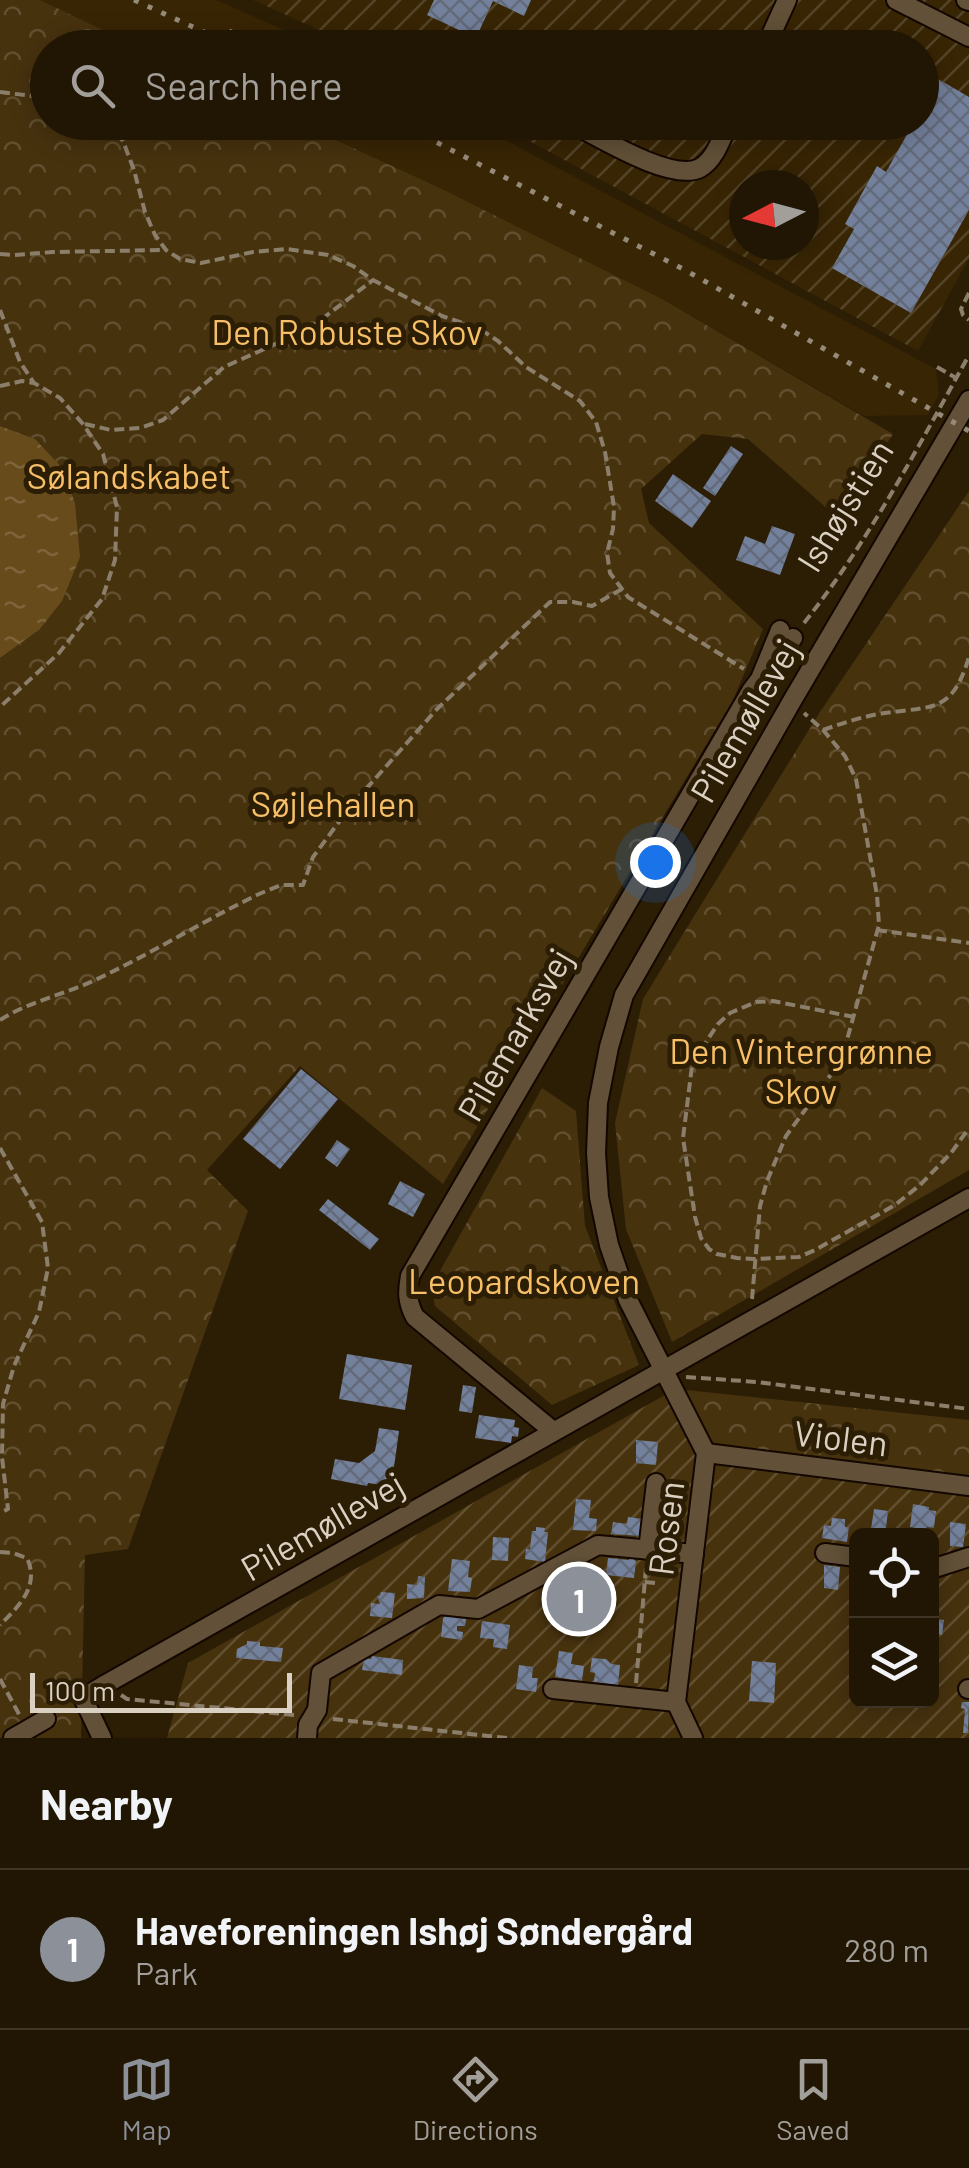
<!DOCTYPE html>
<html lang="en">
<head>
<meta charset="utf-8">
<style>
  body { margin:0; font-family:Barlow,sans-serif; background:#291f0e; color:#f1f3f6 }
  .controls { position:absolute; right:30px; bottom:30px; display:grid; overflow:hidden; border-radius:15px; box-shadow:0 5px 25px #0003 }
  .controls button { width:90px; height:90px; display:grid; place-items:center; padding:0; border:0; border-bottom:2px solid #3e3526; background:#211604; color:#f1f3f6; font:50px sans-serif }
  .compass { position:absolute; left:729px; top:170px; width:90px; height:90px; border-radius:50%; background:#211604; box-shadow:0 5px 25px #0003; rotate:264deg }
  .scale { position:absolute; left:30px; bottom:25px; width:262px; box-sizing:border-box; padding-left:10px; border:5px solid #dbd1c3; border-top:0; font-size:28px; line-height:35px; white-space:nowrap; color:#dbd1c3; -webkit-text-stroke:8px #2c1d05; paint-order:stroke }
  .you { position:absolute; left:655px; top:862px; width:35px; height:35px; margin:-25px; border:8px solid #fff; border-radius:50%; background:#1a73e8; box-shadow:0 0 0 15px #1a73e833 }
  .badge { display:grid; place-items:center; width:65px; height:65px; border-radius:50%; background:#8c9099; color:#fff; font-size:32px; font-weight:700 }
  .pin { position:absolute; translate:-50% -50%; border:5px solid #fff; box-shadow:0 2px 10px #0006 }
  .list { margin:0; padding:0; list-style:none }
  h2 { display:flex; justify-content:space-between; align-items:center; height:130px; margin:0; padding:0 40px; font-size:42px }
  h2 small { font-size:32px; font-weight:400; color:#a29f9a }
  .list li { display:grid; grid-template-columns:65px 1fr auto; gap:30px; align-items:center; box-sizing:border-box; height:160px; padding:0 40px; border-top:2px solid #3e3526 }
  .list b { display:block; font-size:38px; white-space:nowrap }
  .list p { margin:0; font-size:32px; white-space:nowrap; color:#a29f9a }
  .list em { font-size:32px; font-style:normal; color:#a29f9a }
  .icon { flex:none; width:55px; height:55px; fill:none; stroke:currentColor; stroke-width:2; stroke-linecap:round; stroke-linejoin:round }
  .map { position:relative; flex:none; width:969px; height:1738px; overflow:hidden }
  .search { position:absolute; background:#211604; box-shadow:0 5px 25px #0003; left:30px; right:30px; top:30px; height:110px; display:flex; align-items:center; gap:25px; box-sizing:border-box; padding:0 35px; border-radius:55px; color:#a29f9a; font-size:38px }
  .sheet { height:290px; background:#211604 }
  nav { display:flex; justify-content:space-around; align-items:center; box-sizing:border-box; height:140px; border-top:2px solid #3e3526; background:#211604; font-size:28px; color:#a29f9a }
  nav a { display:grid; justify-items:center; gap:5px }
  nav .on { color:#8c9099 }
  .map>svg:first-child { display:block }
  .built { fill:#382504 }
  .industrial { fill:url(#industrial-furrows); fill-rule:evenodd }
  .forest { fill:url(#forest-crowns) }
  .garden { fill:url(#garden-furrows); fill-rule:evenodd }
  .water { fill:url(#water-ripples) }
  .building { fill:url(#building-cross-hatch) }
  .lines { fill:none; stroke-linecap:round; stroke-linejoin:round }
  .minor-casing { stroke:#140700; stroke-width:22 }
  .path { stroke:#8b7f6c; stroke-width:4; stroke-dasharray:10 5; stroke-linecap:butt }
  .minor { stroke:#625138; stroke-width:18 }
  .rail { stroke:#968a78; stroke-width:5; stroke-dasharray:5 10; stroke-linecap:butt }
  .labels { text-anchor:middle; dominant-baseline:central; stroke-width:10; stroke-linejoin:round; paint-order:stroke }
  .park-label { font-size:35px; fill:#f7c068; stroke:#2c1d05 }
  .street-label { font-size:35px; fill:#dbd1c3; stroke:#2c1d05 }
</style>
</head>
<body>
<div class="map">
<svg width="969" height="1738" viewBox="0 0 969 1738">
  <defs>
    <pattern id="industrial-furrows" width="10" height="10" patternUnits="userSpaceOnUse" patternTransform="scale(2.5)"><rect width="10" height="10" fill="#382504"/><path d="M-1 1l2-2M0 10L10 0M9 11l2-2" fill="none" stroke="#544427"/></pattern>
    <pattern id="forest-crowns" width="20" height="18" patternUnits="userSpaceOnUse" patternTransform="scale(2.5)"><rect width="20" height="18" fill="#47320e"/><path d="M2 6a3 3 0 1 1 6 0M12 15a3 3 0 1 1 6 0" fill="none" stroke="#614f2f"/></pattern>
    <pattern id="garden-furrows" width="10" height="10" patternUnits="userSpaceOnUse" patternTransform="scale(2.5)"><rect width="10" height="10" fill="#47320e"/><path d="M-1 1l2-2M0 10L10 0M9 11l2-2" fill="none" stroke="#614f2f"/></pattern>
    <pattern id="water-ripples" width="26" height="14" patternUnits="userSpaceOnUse" patternTransform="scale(2.5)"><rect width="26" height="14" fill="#684b1b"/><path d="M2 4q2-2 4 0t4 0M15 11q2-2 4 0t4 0" fill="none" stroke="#7d643a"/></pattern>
    <pattern id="building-cross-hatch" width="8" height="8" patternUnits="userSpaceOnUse" patternTransform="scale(2.5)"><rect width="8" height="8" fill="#74819c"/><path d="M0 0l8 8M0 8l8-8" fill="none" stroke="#626a7a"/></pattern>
  </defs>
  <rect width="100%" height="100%" fill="#2c1d05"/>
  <!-- built -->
  <g class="built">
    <polygon points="40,0 216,0 323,47 139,47"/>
    <polygon points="299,123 473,123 936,369 939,394 928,415 864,416 662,299 440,188"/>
  </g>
  <!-- industrial -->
  <path class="industrial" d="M253,0H969V258L918,351L496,123L922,122V48L357,47ZM744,185H804V245H744Z"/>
  <!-- forest -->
  <g class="forest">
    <polygon points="0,0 40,0 139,47 48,48 48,122 299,123 440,188 662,299 893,434 838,518 748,439 702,434 641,489 649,523 763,629 733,700 443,1184 300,1066 207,1170 248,1211 128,1549 85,1555 81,1738 0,1738 0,658 39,630 35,439 0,426"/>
    <polygon points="969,491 969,1170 672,1342 626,1229 615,1123 643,999 820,712"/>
    <polygon points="542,1088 576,1111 585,1226 639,1365 552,1405 435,1306 431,1287"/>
    <polygon points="686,1390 969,1420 969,1477 709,1445"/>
  </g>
  <!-- garden -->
  <path class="garden" d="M686,1390L710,1445L969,1477V1738H167L188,1663L665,1395ZM856,1536H932V1700H856Z"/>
  <!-- water -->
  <polygon class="water" points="0,426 35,439 64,470 75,504 80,557 62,601 39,630 0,658"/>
  <!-- building -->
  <g class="building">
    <polygon points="434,0 531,0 524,16 493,1 476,38 427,15"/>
    <polygon points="938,79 969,97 969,210 911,313 832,268 854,229 845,224 877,166 886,172 914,122 922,122 922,109"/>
    <polygon points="731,446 743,454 715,496 703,488"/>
    <polygon points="673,474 711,501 692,528 655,501"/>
    <polygon points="772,526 795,534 780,575 736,560 745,536 765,544"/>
    <polygon points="301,1069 338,1099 280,1169 243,1139"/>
    <polygon points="337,1140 350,1149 337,1167 325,1158"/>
    <polygon points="400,1181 425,1194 413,1217 388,1204"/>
    <polygon points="328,1199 379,1239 370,1250 319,1210"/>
    <polygon points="347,1354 412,1365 405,1410 339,1399"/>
    <polygon points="463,1385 476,1387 472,1413 459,1411"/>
    <polygon points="479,1415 515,1420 514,1427 519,1428 518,1437 512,1436 511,1443 475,1438"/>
    <polygon points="379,1428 399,1431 394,1467 391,1467 388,1486 368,1483 367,1486 331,1479 335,1459 359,1463 375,1451"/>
    <polygon points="636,1440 658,1442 656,1465 636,1463"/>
    <polygon points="576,1499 591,1500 589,1518 597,1519 596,1531 573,1530"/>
    <polygon points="913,1504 929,1507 929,1510 936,1511 934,1528 927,1527 927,1530 910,1527"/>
    <polygon points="874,1509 888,1511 885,1536 870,1536"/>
    <polygon points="628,1517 643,1519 641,1536 611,1534 613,1522 627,1524"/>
    <polygon points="832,1518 845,1519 845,1527 849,1527 847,1542 822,1538 824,1525 831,1526"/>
    <polygon points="950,1522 966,1524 963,1547 950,1546"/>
    <polygon points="536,1527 545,1528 544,1532 548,1532 545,1562 525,1559 526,1549 530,1549 532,1531 536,1531"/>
    <polygon points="493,1537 509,1538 508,1561 492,1560"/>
    <polygon points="630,1557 634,1557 634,1560 636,1561 634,1578 606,1575 608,1558 629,1560"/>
    <polygon points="452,1559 470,1561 468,1577 472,1578 470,1592 448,1591"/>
    <polygon points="824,1565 840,1567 838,1590 824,1588"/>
    <polygon points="418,1576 425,1577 424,1598 407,1599 407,1584 417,1585"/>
    <polygon points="567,1577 593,1580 592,1593 586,1593 584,1604 572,1602 573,1591 565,1591"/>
    <polygon points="381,1592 395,1593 392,1618 370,1616 371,1603 380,1604 377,1596 380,1596"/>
    <polygon points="445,1616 466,1619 465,1626 457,1626 457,1631 463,1632 462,1640 441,1637 443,1618"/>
    <polygon points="937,1619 944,1620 942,1635 935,1633"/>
    <polygon points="482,1621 510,1625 507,1649 493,1647 494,1639 480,1638"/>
    <polygon points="247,1641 260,1642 260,1646 283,1648 281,1662 236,1658 237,1649 247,1644"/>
    <polygon points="559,1651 573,1653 571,1664 584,1666 582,1681 555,1677"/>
    <polygon points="372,1656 403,1660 402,1675 362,1670 364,1658 371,1659"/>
    <polygon points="592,1658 606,1659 611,1664 620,1665 618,1685 594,1682 595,1673 590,1672"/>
    <polygon points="752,1661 776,1663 774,1703 749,1701"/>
    <polygon points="519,1665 533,1667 532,1678 538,1678 536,1692 516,1689"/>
    <polygon points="962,1702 969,1702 968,1733 963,1733 965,1709 961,1708"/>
  </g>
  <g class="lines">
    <defs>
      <g id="minor">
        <polyline points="896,0 969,37"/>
        <polyline points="966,0 969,1"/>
        <polyline points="765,48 787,0"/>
        <path d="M569,122C597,136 672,183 700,168C715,160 722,137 729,122"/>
        <polyline points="773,663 793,638"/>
        <path d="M553,1431L415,1317C407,1302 407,1292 410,1276L751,691L760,679L780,630"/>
        <polyline points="706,1453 969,1486"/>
        <polyline points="648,1550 656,1483"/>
        <polyline points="825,1553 856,1557"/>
        <polyline points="932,1566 938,1567 969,1557"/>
        <polyline points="553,1689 676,1702"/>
        <polyline points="968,1689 969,1689"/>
        <polyline points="13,1738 46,1719"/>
        <polyline points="102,1738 83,1698 106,1684 969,1198"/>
        <polyline points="307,1738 308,1725 317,1710 321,1673 439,1605 478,1609 598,1545 694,1554"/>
        <polyline points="693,1738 676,1702 706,1453 628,1300 609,1245 599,1197 596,1153 598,1103 609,1047 624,995 792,701 969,400"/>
      </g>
    </defs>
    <!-- minor casing -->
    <use href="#minor" class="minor-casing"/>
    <!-- path -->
    <g class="path">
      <polyline points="0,92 48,98"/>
      <polyline points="107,122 123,141 134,170 145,212 155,235 166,250 180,259 201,263 253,252 287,249 328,255 353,266 373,280 442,316 480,329 498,341 526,367 580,401 596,422 605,452 614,507 613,529 607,553 610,573 628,597 744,669"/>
      <polyline points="0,254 14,255 53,252 166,250"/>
      <polyline points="969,293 961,309 963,315 969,320"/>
      <polyline points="0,310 20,362 34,383"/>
      <polyline points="937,367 956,378"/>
      <polyline points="0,386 22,381 34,383 60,398 83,424 103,454 117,507 115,560 102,599 59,653 0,707"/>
      <polyline points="85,424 111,430 140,428 163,420 224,367 309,329 373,280"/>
      <path d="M804,623C869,541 918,447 969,355"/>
      <path d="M823,730C843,723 864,716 885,713C936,706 952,712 969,657"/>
      <polyline points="877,930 969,943"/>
      <polyline points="854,1017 773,1001 756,1002 730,1013 718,1024 700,1051 692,1066 683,1138 695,1217 701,1238 709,1249 717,1254 737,1258 754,1259 799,1257 815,1250 895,1205 920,1185 951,1153 969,1128"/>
      <path d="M0,1020C28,1002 62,995 93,981C149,955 203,921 259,894L281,885H303L313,857L350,807L437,709L550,602H573L592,606L622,589"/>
      <polyline points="0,1148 42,1222 48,1268 39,1312 14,1366 3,1404 2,1457 8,1509 0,1513"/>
      <polyline points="752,1299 760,1206 767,1181 786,1136 832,1073 845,1047 879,925 877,895 856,779 845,756 823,730 804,713"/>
      <polyline points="686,1377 757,1382 969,1409"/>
      <path d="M0,1552L13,1553L27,1558C40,1586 19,1606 0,1625"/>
      <polyline points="645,1582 656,1583"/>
      <polyline points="0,1679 20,1716"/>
      <polyline points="636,1683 646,1568"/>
      <polyline points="121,1695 127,1699 294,1715"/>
      <polyline points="333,1719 507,1738"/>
    </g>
    <!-- minor -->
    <use href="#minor" class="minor"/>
    <!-- rail -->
    <g class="rail">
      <polyline points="134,0 239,48"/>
      <polyline points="229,31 266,48"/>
      <polyline points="397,122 685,270 969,431"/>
    </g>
  </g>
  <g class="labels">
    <!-- park labels -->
    <g class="park-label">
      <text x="347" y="331">Den Robuste Skov</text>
      <text x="129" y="475">Sølandskabet</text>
      <text x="333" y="803">Søjlehallen</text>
      <text x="801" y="1050">Den Vintergrønne<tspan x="801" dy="40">Skov</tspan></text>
      <text x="524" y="1280">Leopardskoven</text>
    </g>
    <!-- street labels -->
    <g class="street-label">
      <text transform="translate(844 505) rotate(-58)">Ishøjstien</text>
      <text transform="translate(744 720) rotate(-60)">Pilemøllevej</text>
      <text transform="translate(514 1034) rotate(-60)">Pilemarksvej</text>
      <text transform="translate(841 1437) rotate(7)">Violen</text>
      <text transform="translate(322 1525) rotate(-30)">Pilemøllevej</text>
      <text transform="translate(665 1528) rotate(-83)">Rosen</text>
    </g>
  </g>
</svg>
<div class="controls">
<button><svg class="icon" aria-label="locate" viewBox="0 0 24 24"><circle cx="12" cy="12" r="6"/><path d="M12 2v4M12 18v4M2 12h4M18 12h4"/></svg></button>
<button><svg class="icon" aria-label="layers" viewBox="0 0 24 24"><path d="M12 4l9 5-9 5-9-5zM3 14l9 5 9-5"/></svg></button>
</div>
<svg class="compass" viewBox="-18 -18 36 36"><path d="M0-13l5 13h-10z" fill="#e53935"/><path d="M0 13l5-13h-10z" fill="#a29f9a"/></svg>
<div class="scale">100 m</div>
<div class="you"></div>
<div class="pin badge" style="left:579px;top:1599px">1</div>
<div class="search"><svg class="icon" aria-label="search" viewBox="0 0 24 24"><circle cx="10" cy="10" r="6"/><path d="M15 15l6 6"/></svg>Search here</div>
</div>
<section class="sheet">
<h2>Nearby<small></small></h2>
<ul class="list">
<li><span class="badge">1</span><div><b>Haveforeningen Ishøj Søndergård</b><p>Park</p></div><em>280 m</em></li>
</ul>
</section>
<nav>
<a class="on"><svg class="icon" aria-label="map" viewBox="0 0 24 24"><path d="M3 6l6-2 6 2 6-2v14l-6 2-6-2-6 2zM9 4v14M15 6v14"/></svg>Map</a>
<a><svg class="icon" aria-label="directions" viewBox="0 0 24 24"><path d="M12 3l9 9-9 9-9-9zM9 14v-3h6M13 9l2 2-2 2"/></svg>Directions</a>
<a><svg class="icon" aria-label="saved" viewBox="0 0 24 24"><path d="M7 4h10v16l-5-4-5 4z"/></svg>Saved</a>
</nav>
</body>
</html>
